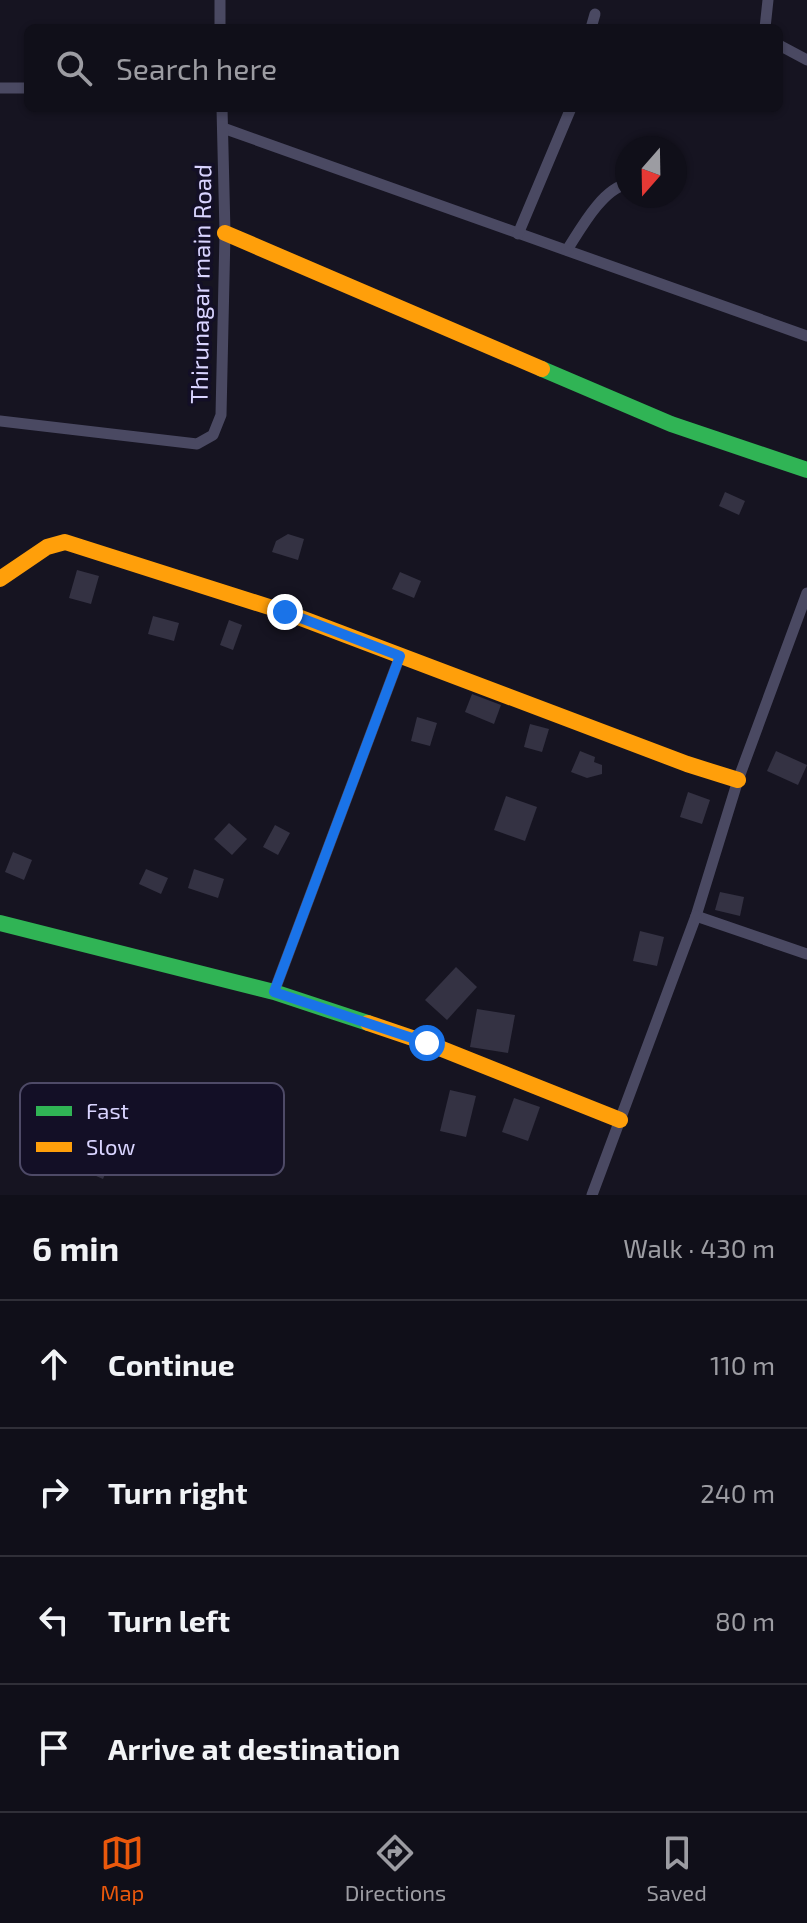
<!DOCTYPE html>
<html lang="en">
<head>
<meta charset="utf-8">
<style>
  body { margin:0; font-family:"Exo 2",sans-serif; background:#191822; color:#f1f3f6 }
  .compass { position:absolute; left:615px; top:136px; width:72px; height:72px; border-radius:50%; background:#100f19; box-shadow:0 2px 6px #0004; rotate:200deg }
  .stop { position:absolute; width:24px; height:24px; margin:-18px; border:6px solid #1a73e8; border-radius:50%; background:#fff }
  .stop.end { background:#1a73e8; border-color:#fff; box-shadow:0 2px 8px #0008 }
  .list { margin:0; padding:0; list-style:none }
  h2 { display:flex; justify-content:space-between; align-items:center; height:104px; margin:0; padding:0 32px; font-size:34px }
  h2 small { font-size:26px; font-weight:400; color:#9c9ca2 }
  .list li { display:grid; grid-template-columns:52px 1fr auto; gap:24px; align-items:center; box-sizing:border-box; height:128px; padding:0 32px; border-top:2px solid #302f38 }
  .list b { display:block; font-size:30px; white-space:nowrap }
  .list em { font-size:26px; font-style:normal; color:#9c9ca2 }
  .icon { flex:none; width:44px; height:44px; fill:none; stroke:currentColor; stroke-width:2; stroke-linecap:round; stroke-linejoin:round }
  .map { position:relative; flex:none; width:807px; height:1195px; overflow:hidden }
  .search { position:absolute; background:#100f19; box-shadow:0 2px 6px #0004; left:24px; right:24px; top:24px; height:88px; display:flex; align-items:center; gap:20px; box-sizing:border-box; padding:0 28px; border-radius:12px; color:#9c9ca2; font-size:30px }
  .sheet { height:616px; background:#100f19 }
  nav { display:flex; justify-content:space-around; align-items:center; box-sizing:border-box; height:112px; border-top:2px solid #302f38; background:#100f19; font-size:22px; color:#9c9ca2 }
  nav a { display:grid; justify-items:center; gap:4px }
  nav .on { color:#ea580c }
  .map>svg:first-child { display:block }
  .building { fill:#343243 }
  .lines { fill:none; stroke-linecap:round; stroke-linejoin:round }
  .street { stroke:#4a4962; stroke-width:11 }
  .fast { stroke:#30b455; stroke-width:16 }
  .slow { stroke:#ff9f0a; stroke-width:16 }
  .route { stroke:#1a73e8; stroke-width:10 }
  .labels { text-anchor:middle; dominant-baseline:central; stroke-width:7; stroke-linejoin:round; paint-order:stroke }
  .street-label { font-size:24px; fill:#d9d4ff; stroke:#130f26 }
  .key { fill:#130f26; stroke:#4e4a67; stroke-width:2 }
  .key-label { font-size:22px; fill:#d9d4ff }
</style>
</head>
<body>
<div class="map">
<svg width="807" height="1195" viewBox="0 0 807 1195">
  <rect width="100%" height="100%" fill="#161421"/>
  <!-- building -->
  <g class="building">
    <polygon points="725,492 745,501 739,515 719,506"/>
    <polygon points="288,534 304,539 298,560 272,552 276,541"/>
    <polygon points="77,570 99,576 91,604 69,598"/>
    <polygon points="400,572 421,581 414,598 392,589"/>
    <polygon points="153,616 179,623 174,641 148,634"/>
    <polygon points="229,620 242,625 233,650 220,645"/>
    <polygon points="472,694 501,705 494,724 465,712"/>
    <polygon points="417,717 437,723 430,746 411,741"/>
    <polygon points="530,724 549,729 542,752 524,747"/>
    <polygon points="580,751 595,757 594,762 602,765 602,774 587,778 571,772"/>
    <polygon points="776,751 807,765 798,785 767,771"/>
    <polygon points="688,792 710,800 702,824 680,817"/>
    <polygon points="506,796 537,807 525,841 494,830"/>
    <polygon points="229,823 247,839 232,855 214,839"/>
    <polygon points="275,825 290,833 278,855 263,847"/>
    <polygon points="13,852 32,860 24,880 5,872"/>
    <polygon points="146,869 168,878 161,894 139,884"/>
    <polygon points="194,869 224,879 218,898 188,888"/>
    <polygon points="720,892 744,897 740,916 715,910"/>
    <polygon points="640,931 664,937 657,966 633,961"/>
    <polygon points="456,967 477,987 447,1020 425,1000"/>
    <polygon points="477,1009 515,1015 508,1053 470,1047"/>
    <polygon points="450,1090 476,1096 466,1137 440,1131"/>
    <polygon points="514,1098 540,1107 528,1141 502,1132"/>
    <polygon points="65,1141 111,1160 103,1179 57,1159"/>
  </g>
  <g class="lines">
    <!-- street -->
    <g class="street">
      <polyline points="220,0 220,28"/>
      <polyline points="591,28 595,14"/>
      <polyline points="765,28 768,0"/>
      <polyline points="779,45 807,60"/>
      <polyline points="0,88 28,88"/>
      <polyline points="223,128 807,336"/>
      <polyline points="518,234 571,108"/>
      <path d="M567,250C580,230 602,189 627,184"/>
      <polyline points="0,421 197,444 213,435 221,415 225,233 222,108"/>
      <polyline points="807,593 738,780 696,916 807,954"/>
      <polyline points="274,992 400,656"/>
      <polyline points="592,1195 696,916"/>
    </g>
    <!-- fast -->
    <g class="fast">
      <polyline points="542,369 671,424 807,470"/>
      <polyline points="0,923 274,992 368,1023"/>
    </g>
    <!-- slow -->
    <g class="slow">
      <polyline points="225,233 542,369"/>
      <polyline points="0,579 47,547 65,542 285,612 687,764 738,780"/>
      <polyline points="368,1023 427,1043 620,1120"/>
    </g>
  </g>
  <g class="lines">
    <!-- route -->
    <polyline class="route" points="285,612 400,656 274,992 427,1043"/>
  </g>
  <g class="labels">
    <!-- street labels -->
    <g class="street-label">
      <text transform="translate(200 284) rotate(-89)">Thirunagar main Road</text>
    </g>
  </g>
  <!-- legend -->
  <rect x="20" y="1083" width="264" height="92" rx="12" class="key"/>
  <rect x="36" y="1106" width="36" height="10" fill="#30b455"/>
  <rect x="36" y="1142" width="36" height="10" fill="#ff9f0a"/>
  <g class="key-label">
    <text x="86" y="1119">Fast</text>
    <text x="86" y="1155">Slow</text>
  </g>
</svg>
<svg class="compass" viewBox="-18 -18 36 36"><path d="M0-13l5 13h-10z" fill="#e53935"/><path d="M0 13l5-13h-10z" fill="#9c9ca2"/></svg>
<div class="stop" style="left:427px;top:1043px"></div>
<div class="stop end" style="left:285px;top:612px"></div>
<div class="search"><svg class="icon" aria-label="search" viewBox="0 0 24 24"><circle cx="10" cy="10" r="6"/><path d="M15 15l6 6"/></svg>Search here</div>
</div>
<section class="sheet">
<h2>6 min<small>Walk · 430 m</small></h2>
<ul class="list">
<li><svg class="icon" aria-label="ahead" viewBox="0 0 24 24"><path d="M12 20V5M6 11l6-6 6 6"/></svg><div><b>Continue</b></div><em>110 m</em></li>
<li><svg class="icon" aria-label="right" viewBox="0 0 24 24"><path d="M7 20v-9h11M14 6l5 5-5 5"/></svg><div><b>Turn right</b></div><em>240 m</em></li>
<li><svg class="icon" aria-label="left" viewBox="0 0 24 24"><path d="M17 20v-9H6M10 6l-5 5 5 5"/></svg><div><b>Turn left</b></div><em>80 m</em></li>
<li><svg class="icon" aria-label="arrive" viewBox="0 0 24 24"><path d="M6 21V4h12l-3 4 3 4H6"/></svg><div><b>Arrive at destination</b></div></li>
</ul>
</section>
<nav>
<a class="on"><svg class="icon" aria-label="map" viewBox="0 0 24 24"><path d="M3 6l6-2 6 2 6-2v14l-6 2-6-2-6 2zM9 4v14M15 6v14"/></svg>Map</a>
<a><svg class="icon" aria-label="directions" viewBox="0 0 24 24"><path d="M12 3l9 9-9 9-9-9zM9 14v-3h6M13 9l2 2-2 2"/></svg>Directions</a>
<a><svg class="icon" aria-label="saved" viewBox="0 0 24 24"><path d="M7 4h10v16l-5-4-5 4z"/></svg>Saved</a>
</nav>
</body>
</html>
